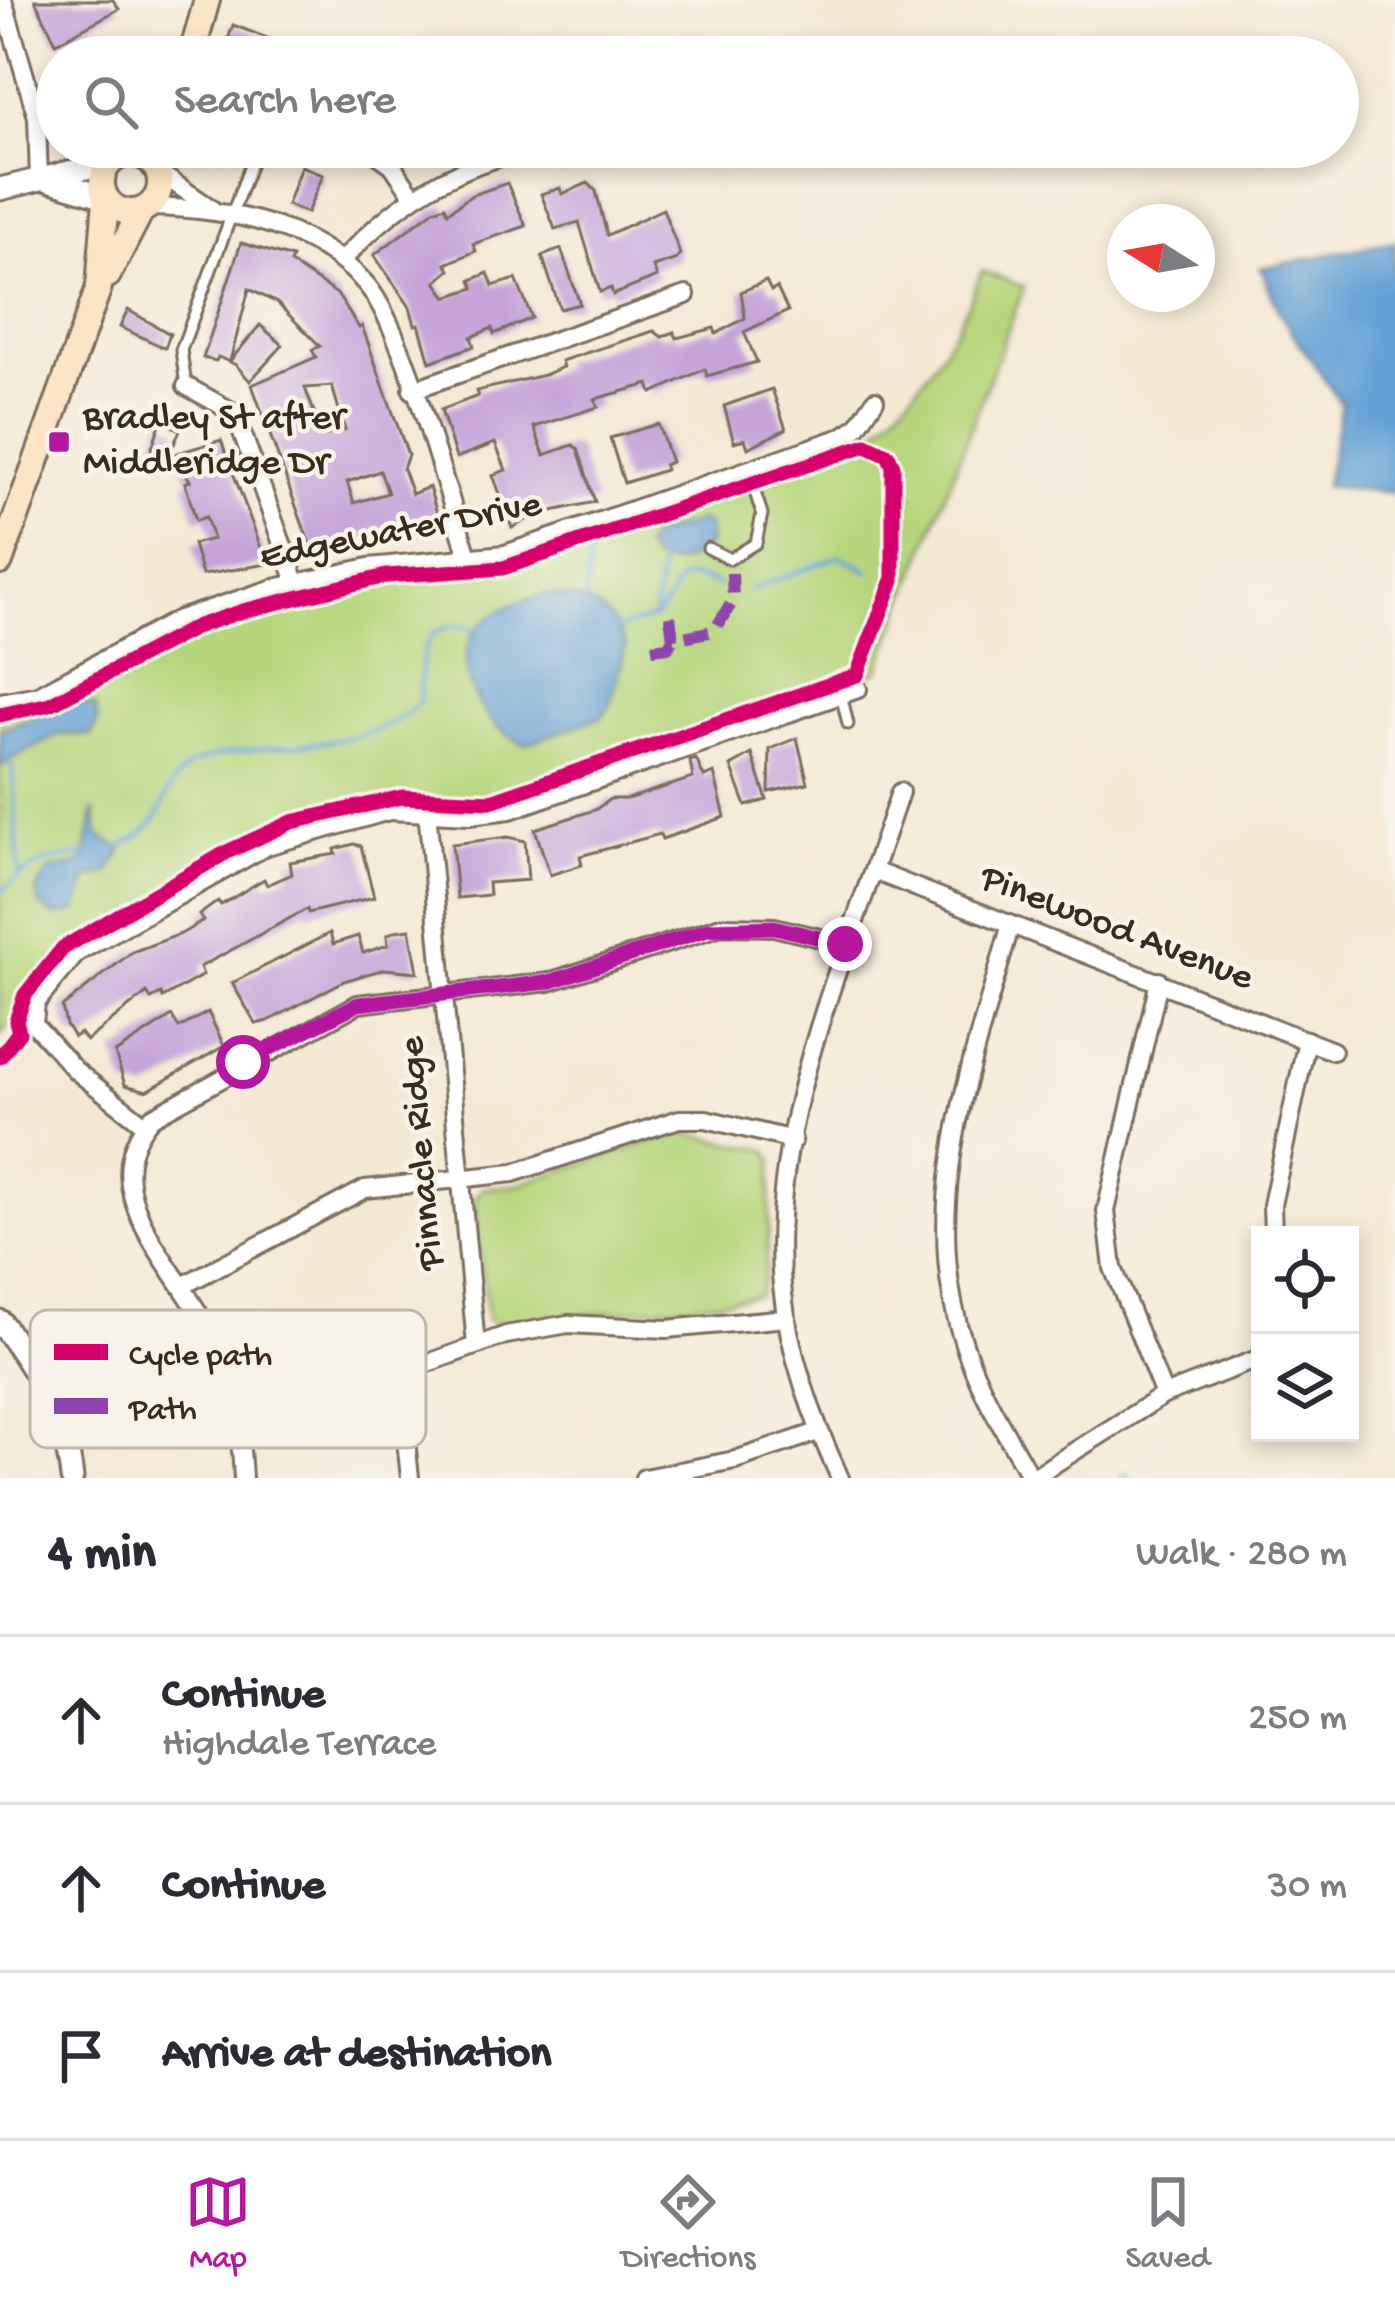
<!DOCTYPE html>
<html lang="en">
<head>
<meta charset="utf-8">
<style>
  body { margin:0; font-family:"Gochi Hand",sans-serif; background:#f7f7f7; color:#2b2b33 }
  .controls { position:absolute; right:36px; bottom:36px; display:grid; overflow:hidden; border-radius:0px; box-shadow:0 6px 18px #0003 }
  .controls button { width:108px; height:108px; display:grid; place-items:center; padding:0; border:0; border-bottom:3px solid #e1e1e2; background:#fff; color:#2b2b33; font:60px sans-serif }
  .compass { position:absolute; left:1107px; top:204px; width:108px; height:108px; border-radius:50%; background:#fff; box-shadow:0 6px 18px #0003; rotate:281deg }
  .stop { position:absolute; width:36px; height:36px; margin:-27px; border:9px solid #b5179e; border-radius:50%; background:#fff }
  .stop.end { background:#b5179e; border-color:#fff; box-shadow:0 3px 12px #0008 }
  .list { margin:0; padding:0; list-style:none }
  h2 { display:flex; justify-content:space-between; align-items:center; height:156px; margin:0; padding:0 48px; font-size:51px }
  h2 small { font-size:39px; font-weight:400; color:#7c7c81 }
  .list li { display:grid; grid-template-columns:78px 1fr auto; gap:36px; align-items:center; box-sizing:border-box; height:168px; padding:0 48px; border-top:3px solid #e1e1e2 }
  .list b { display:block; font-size:45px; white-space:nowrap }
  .list p { margin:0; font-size:39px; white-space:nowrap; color:#7c7c81 }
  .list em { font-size:39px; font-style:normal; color:#7c7c81 }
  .icon { flex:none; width:66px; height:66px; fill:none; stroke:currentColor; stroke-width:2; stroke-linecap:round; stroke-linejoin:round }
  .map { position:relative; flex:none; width:1395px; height:1478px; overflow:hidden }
  .search { position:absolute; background:#fff; box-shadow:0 6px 18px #0003; left:36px; right:36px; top:36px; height:132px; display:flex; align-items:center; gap:30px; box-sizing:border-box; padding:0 42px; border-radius:66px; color:#7c7c81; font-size:45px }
  .sheet { height:660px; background:#fff }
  nav { display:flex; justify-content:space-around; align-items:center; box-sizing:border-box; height:168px; border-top:3px solid #e1e1e2; background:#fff; font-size:33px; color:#7c7c81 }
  nav a { display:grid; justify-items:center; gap:6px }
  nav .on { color:#b5179e }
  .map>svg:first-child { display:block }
  .green { fill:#b6d57c; stroke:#78804d; stroke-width:3 }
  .water { fill:#64a1d5; stroke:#50667a; stroke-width:3 }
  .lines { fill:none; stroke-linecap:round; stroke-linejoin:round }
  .stream { stroke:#64a1d5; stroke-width:4.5 }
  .building { fill:#c6a4da; fill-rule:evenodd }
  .service-casing { stroke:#7c6d5e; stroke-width:15 }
  .minor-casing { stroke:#7c6d5e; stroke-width:22 }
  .tertiary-casing { stroke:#7c6d5e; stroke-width:27 }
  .secondary-casing { stroke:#7c6d5e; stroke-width:30 }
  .service { stroke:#fff; stroke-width:9 }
  .minor { stroke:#fff; stroke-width:16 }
  .tertiary { stroke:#fff; stroke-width:21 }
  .secondary { stroke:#fce5c4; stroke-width:24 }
  .quiet { stroke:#8e44ad; stroke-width:12; stroke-dasharray:24 12; stroke-linecap:butt }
  .cycleway-casing { stroke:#f7f3e8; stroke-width:22 }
  .cycleway { stroke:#d6006c; stroke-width:15 }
  .route { stroke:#b5179e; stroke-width:15 }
  .poi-dot { fill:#b5179e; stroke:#f7f3e8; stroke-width:4.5 }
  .labels { text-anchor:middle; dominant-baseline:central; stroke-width:9; stroke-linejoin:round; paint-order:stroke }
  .poi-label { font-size:39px; fill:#3b2a1e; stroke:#f7f3e8; text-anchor:start }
  .street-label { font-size:39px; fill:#3b2a1e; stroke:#f7f3e8 }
  .key { fill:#f7f3e8; stroke:#bfb7ab; stroke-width:3 }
  .key-label { font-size:33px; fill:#3b2a1e }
</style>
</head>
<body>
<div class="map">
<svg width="1395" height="1478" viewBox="0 0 1395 1478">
  <rect width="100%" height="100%" fill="#f7f3e8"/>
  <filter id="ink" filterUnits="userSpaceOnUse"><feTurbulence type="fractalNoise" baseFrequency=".00833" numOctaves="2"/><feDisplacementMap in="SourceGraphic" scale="24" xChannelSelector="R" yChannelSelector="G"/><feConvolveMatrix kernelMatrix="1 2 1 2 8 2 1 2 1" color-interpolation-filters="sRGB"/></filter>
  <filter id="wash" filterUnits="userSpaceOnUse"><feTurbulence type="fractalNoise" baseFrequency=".004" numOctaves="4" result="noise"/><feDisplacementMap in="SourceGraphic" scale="48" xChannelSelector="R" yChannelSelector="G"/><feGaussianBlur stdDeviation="2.7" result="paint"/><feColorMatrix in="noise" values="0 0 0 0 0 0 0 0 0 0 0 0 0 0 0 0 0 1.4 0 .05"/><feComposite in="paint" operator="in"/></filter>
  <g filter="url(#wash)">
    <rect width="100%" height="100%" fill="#f4e9d5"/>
    <!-- green -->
    <g class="green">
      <path d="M982,271L1024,287L878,672L501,802H384L271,833L65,950L0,1036V725L19,720L152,645L226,614L387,574L504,566L861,444C919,394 954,343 982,271Z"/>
      <path d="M679,1132L767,1150L773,1159C769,1188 770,1279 758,1295C671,1311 584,1310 497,1326L487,1319L475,1198L483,1188L517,1185Z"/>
    </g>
    <!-- water -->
    <g class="water">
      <polygon points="1395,241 1395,493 1325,486 1341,404 1280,314 1261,268"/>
      <path d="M701,521L708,526L709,544C690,562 678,567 653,561L644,548L652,535Z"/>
      <path d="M544,594C585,597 611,606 626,647L609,707L602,717L526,744C486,732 446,667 477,629C492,610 521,602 544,594Z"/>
      <polygon points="73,702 95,706 98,721 91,736 60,734 0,766 0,732"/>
      <polygon points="94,809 98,835 123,850 109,873 88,878 76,912 55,916 40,905 36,889 50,870 79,864 85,858"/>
    </g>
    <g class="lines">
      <!-- stream -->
      <g class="stream">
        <polyline points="750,590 840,556 868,571"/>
        <polyline points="586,599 590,544"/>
        <polyline points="654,617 661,563"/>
        <path d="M618,629L654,618C684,592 665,564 719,585"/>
        <polyline points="12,761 19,875"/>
        <path d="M113,851C123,845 136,839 145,831C168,811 165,773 200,761C267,737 370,757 420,701C420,657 421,615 477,629"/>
        <path d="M0,893C30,864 49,858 90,854"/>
        <polyline points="1123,1478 1128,1474"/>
      </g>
    </g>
    <g id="blocks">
      <!-- building -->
      <g class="building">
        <polygon points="35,0 113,0 119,9 56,43"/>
        <polygon points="233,25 270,39 302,57 222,57"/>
        <polygon points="301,166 323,175 307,213 287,205"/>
        <polygon points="507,183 526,226 473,244 476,251 446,264 450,270 436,282 447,297 474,288 471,280 488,273 493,286 516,279 532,318 494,334 492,328 471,337 474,346 430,362 419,324 415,325 410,307 374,255 434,210 445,206 448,212 472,195"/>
        <polygon points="588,183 596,191 607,235 663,209 680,254 677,259 653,267 657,277 613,295 611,288 600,292 579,222 555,229 541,194 560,188 562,194"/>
        <path d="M241,243L292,258L290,263L337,294L359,328L362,326L408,455L403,469L412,494L429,487L442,530L394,536L391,530H374L314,556L252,385L316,357L312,350L320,346L277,303L249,289L230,361L260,325L283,345L250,381L236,365L218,357L216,361L203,358ZM332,386L345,430L323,436L305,388ZM380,471L388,493L354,503L347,482Z"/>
        <polygon points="561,249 580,304 560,309 542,256"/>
        <polygon points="766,281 771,291 777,288 788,311 744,332 757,362 707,376 705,369 652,393 649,384 595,399 598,407 534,427 544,455 573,445 578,449 595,502 548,512 547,508 512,528 493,475 506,470 495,443 456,458 441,410 478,396 476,391 544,375 563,367 561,361 654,331 662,337 674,332 677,338 714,328 716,334 745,318 741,292"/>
        <polygon points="128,310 170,334 165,348 120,327"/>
        <polygon points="772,389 786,429 748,448 745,439 734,442 724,406"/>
        <polygon points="161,421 180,430 165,465 148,459"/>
        <polygon points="658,424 671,462 664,465 665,470 624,483 610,438"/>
        <polygon points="221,440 267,564 202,575 193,544 213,539 206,517 196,520 185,483 190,481 175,454"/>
        <polygon points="797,738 808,783 769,792 770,749"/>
        <polygon points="752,754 767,800 746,806 731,766"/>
        <polygon points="696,759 704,777 714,773 725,817 662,839 660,834 580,856 582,865 550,875 535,829 595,810 610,799 627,799 693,778 690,761"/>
        <polygon points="508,837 525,841 528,880 488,883 489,895 457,898 452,844"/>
        <polygon points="354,844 361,846 374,897 308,913 307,909 200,967 203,975 163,998 161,994 151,999 147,993 86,1041 80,1033 74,1037 66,1025 62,1007 132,952 181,934 203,921 199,915 218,901 221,905 264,879 267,885 292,874 290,862 336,854 335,849"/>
        <polygon points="410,929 418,972 384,969 344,981 268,1021 256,1024 232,983 330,933 333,944 358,936 363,953 388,945 387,935 395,931"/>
        <polygon points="208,1012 224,1046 147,1091 125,1085 115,1053 172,1016 179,1028"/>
      </g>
    </g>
  </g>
  <g filter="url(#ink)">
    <use href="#blocks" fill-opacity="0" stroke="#7c6d5e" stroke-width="3"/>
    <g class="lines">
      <defs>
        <g id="service">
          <polyline points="186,386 181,350 257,147"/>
          <polyline points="708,548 730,559 756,543 762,514 748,470"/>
          <polyline points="841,694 848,724"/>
        </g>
        <g id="minor">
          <polyline points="3,0 37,117 39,180"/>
          <polyline points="367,147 392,165 412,194"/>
          <polyline points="158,172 211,208"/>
          <path d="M148,207C225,208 312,223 366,284C404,327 448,497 469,559"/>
          <path d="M342,261C400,196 478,148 568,148"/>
          <polyline points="186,386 235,413 296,582"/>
          <polyline points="412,390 686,295"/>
          <polyline points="0,702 38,695 179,619 274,588 369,567 505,554 842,437 857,427 875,400"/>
          <polyline points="427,810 476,1345"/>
          <polyline points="874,871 1333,1051"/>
          <path d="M1010,927C973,1063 916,1207 965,1347C981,1394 1007,1435 1031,1478"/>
          <polyline points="1159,981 1106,1211 1113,1268 1164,1395"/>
          <polyline points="145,1125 75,1070 34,1024 36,1003 77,953 267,846 389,811 470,815 510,810 858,689"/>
          <polyline points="1273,1235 1272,1205 1307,1040"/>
          <polyline points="184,1285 365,1189 513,1173 679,1119 706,1119 793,1140"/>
          <polyline points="399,1374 410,1478"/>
          <polyline points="67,1442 208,1426 316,1403 506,1335 568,1324 667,1329 787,1318"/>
          <path d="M243,1478C241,1431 232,1385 213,1341C184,1271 85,1192 152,1117L358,1004L549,982L721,926L774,927L845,944"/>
          <polyline points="644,1478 735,1460 818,1432"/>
          <path d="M840,1478C812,1417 789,1354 782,1286C766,1123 851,944 900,792"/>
          <polyline points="1032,1478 1164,1395 1260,1358"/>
        </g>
        <g id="tertiary">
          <polyline points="45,179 105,197"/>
          <polyline points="0,189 110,162"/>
          <path d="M0,1321C37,1372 65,1414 72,1478"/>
        </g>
        <g id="secondary">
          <polyline points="191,57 207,0"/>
          <circle cx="131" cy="183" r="29"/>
          <polyline points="108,275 141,211"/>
          <polyline points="0,562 99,287 106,199"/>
        </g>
      </defs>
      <!-- service casing -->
      <use href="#service" class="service-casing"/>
      <!-- minor casing -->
      <use href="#minor" class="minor-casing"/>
      <!-- tertiary casing -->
      <use href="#tertiary" class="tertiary-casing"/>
      <!-- secondary casing -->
      <use href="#secondary" class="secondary-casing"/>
      <!-- service -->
      <use href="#service" class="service"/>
      <!-- minor -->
      <use href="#minor" class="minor"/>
      <!-- tertiary -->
      <use href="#tertiary" class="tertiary"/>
      <!-- secondary -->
      <use href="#secondary" class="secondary"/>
      <!-- quiet -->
      <g class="quiet">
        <polyline points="670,616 673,639 714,631 733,601 732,573"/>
        <polyline points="652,649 668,647 673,639"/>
      </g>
      <defs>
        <polyline id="cycleway" points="0,715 50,704 198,626 243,611 386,576 503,568 866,445 888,455 893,466 893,580 857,675 491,801 402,797 292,822 227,852 63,948 25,995 16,1021 19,1032 0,1057"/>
      </defs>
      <!-- cycleway casing -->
      <use href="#cycleway" class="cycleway-casing"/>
      <!-- cycleway -->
      <use href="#cycleway" class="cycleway"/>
    </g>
  </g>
  <g class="lines" filter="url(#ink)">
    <!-- route -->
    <polyline class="route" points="243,1062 358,1004 549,982 708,929 774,927 845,944"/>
  </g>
  <!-- markers -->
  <rect class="poi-dot" x="47" y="430" width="24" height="24" rx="6"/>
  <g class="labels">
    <!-- poi labels -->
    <g class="poi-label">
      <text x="83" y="420">Bradley St after<tspan x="83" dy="45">Middleridge Dr</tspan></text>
    </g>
    <!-- street labels -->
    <g class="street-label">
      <text transform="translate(401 533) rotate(-11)">Edgewater Drive</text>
      <text transform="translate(1116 930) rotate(21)">Pinewood Avenue</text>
      <text transform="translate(424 1153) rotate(-95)">Pinnacle Ridge</text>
    </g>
  </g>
  <!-- legend -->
  <rect x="30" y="1310" width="396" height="138" rx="18" class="key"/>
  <rect x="54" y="1344" width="54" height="16" fill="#d6006c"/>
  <rect x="54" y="1398" width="54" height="16" fill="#8e44ad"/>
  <g class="key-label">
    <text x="129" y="1364">Cycle path</text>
    <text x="129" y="1418">Path</text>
  </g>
</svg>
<div class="controls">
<button><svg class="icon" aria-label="locate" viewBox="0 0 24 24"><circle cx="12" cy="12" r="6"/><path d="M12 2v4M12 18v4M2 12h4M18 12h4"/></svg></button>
<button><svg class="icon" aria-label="layers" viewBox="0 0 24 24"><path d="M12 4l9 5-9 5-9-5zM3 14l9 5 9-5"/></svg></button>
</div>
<svg class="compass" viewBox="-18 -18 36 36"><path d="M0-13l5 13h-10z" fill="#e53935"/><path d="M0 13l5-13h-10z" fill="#7c7c81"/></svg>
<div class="stop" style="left:243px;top:1062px"></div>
<div class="stop end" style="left:845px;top:944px"></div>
<div class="search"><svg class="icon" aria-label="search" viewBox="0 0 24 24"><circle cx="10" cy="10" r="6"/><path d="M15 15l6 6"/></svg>Search here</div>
</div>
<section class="sheet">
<h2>4 min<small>Walk · 280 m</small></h2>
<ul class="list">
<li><svg class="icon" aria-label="ahead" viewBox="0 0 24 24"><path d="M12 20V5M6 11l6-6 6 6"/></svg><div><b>Continue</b><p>Highdale Terrace</p></div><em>250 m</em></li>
<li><svg class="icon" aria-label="ahead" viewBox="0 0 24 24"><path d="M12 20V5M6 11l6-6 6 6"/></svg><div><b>Continue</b></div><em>30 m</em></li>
<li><svg class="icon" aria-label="arrive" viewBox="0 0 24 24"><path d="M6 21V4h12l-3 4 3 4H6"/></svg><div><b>Arrive at destination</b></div></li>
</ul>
</section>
<nav>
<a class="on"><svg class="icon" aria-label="map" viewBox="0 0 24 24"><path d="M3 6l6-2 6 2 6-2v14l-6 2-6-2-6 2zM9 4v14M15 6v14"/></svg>Map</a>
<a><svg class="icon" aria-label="directions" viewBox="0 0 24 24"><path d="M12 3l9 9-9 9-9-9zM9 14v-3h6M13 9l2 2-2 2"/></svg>Directions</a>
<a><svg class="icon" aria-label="saved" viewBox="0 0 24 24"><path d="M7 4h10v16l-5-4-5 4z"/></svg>Saved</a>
</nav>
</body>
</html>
